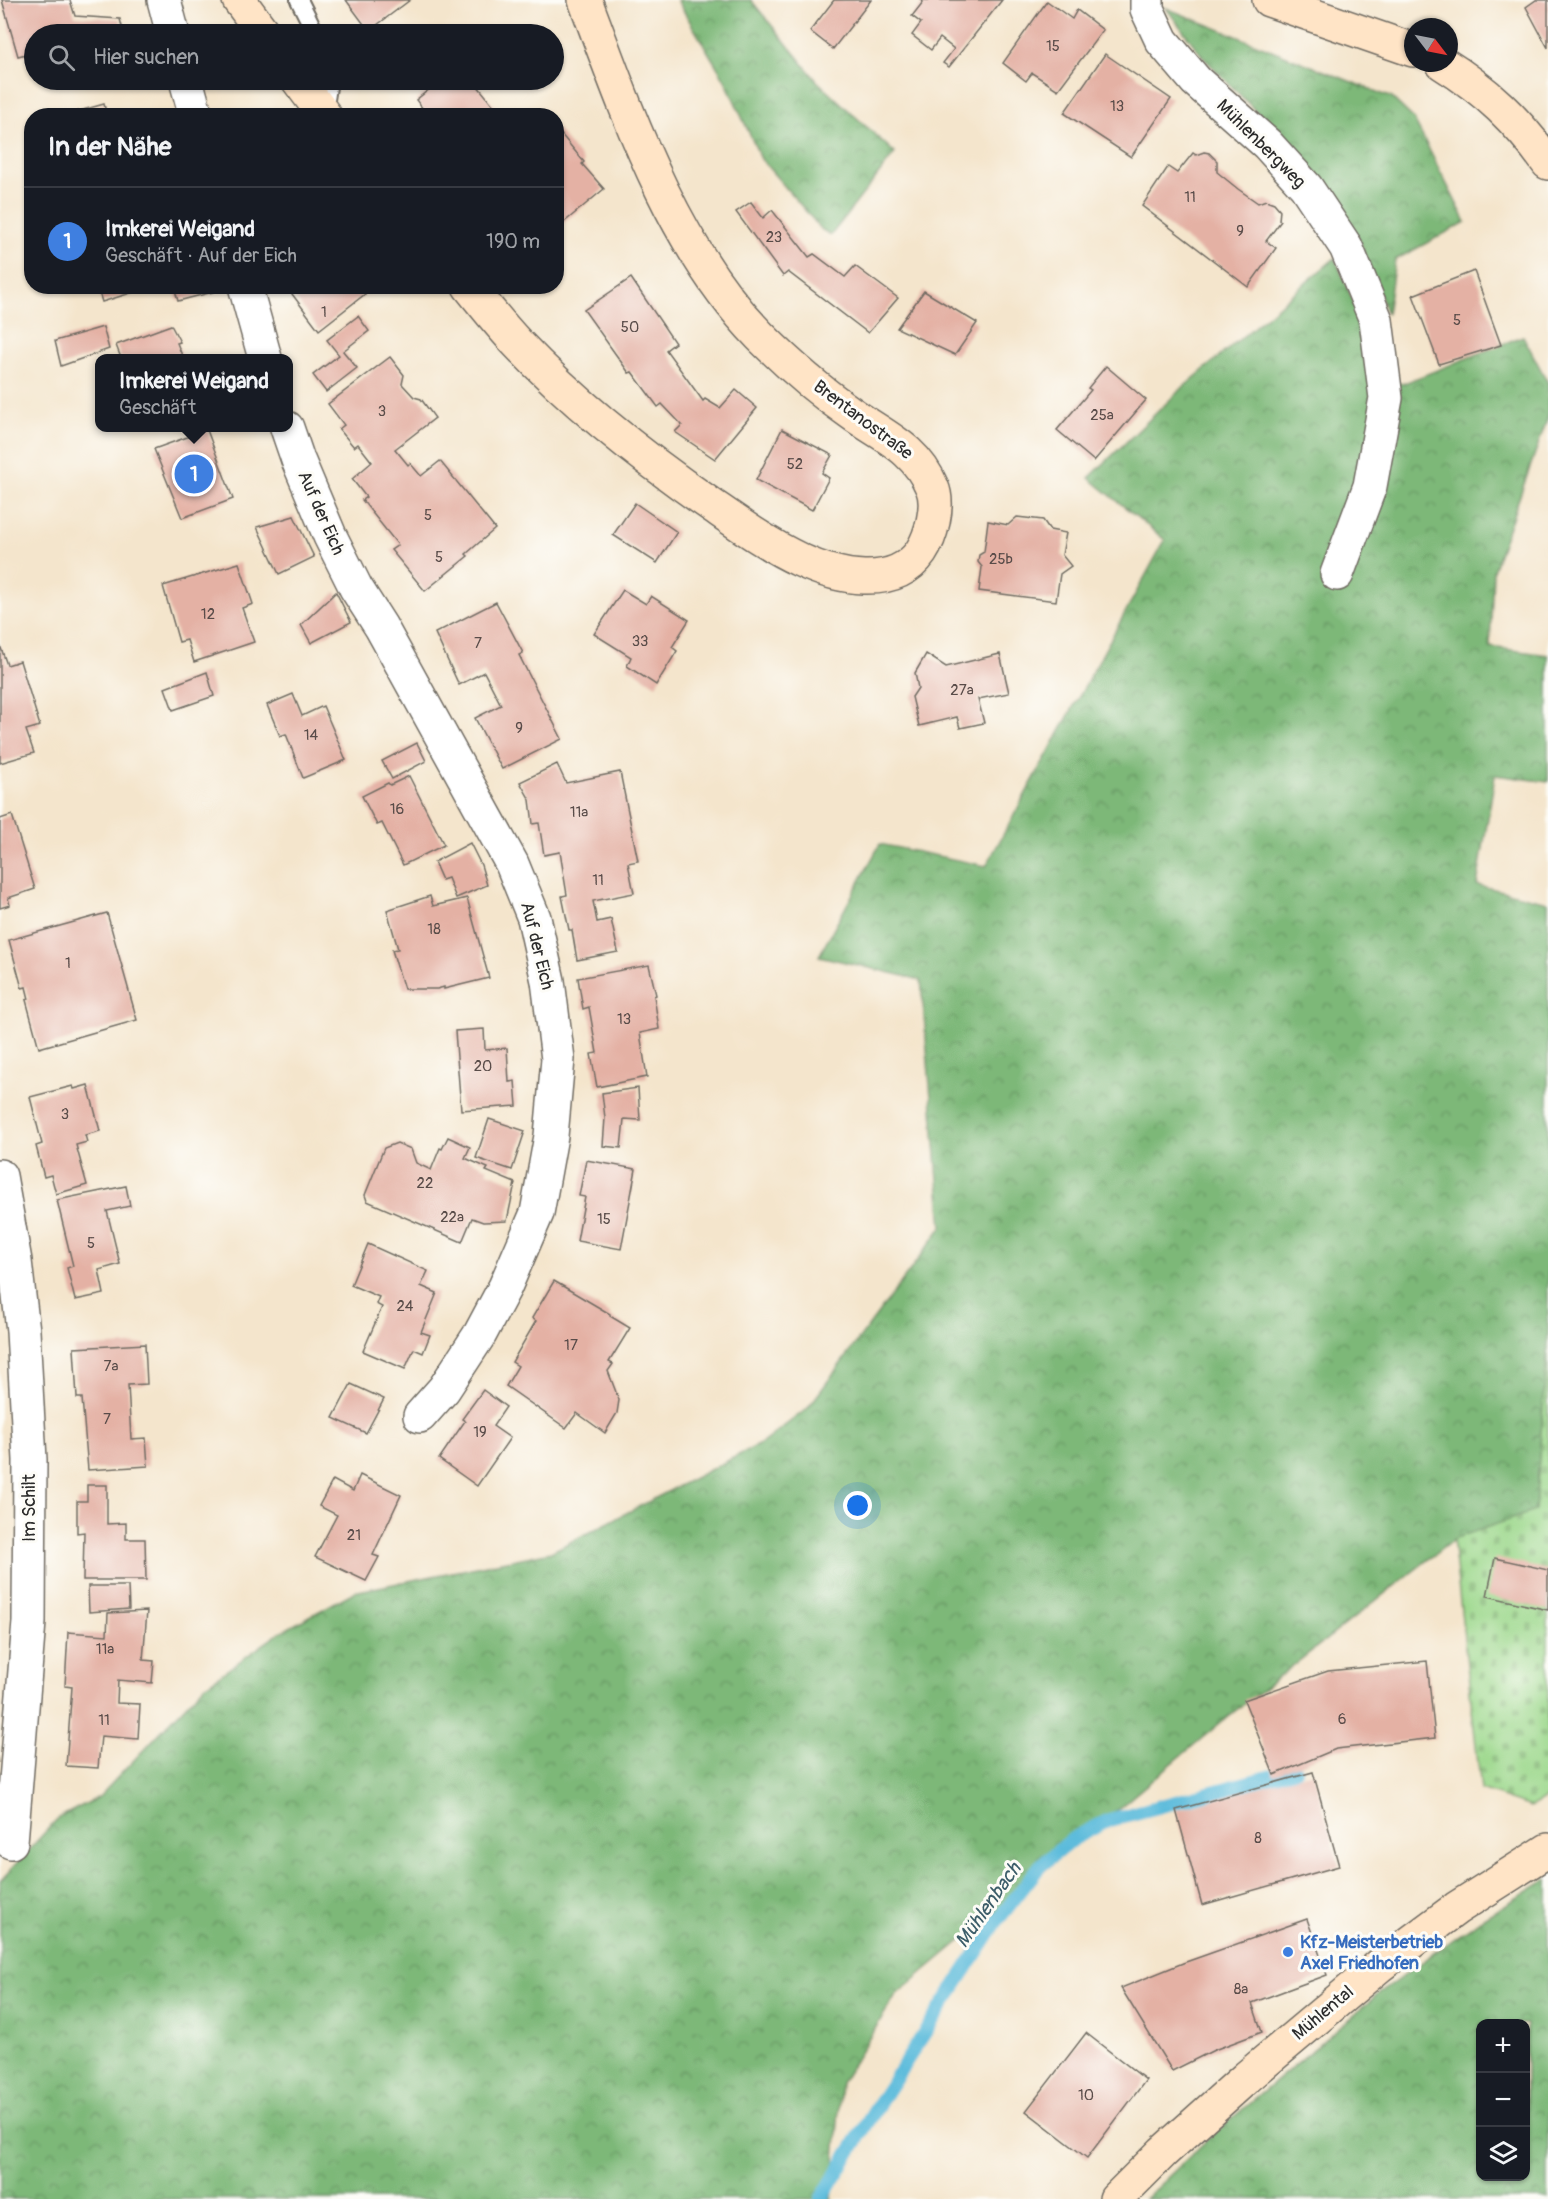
<!DOCTYPE html>
<html lang="de">
<head>
<meta charset="utf-8">
<style>
  body { margin:0; font-family:Pangolin,sans-serif; background:#242831; color:#f1f3f6 }
  .controls { position:absolute; right:18px; bottom:18px; display:grid; overflow:hidden; border-radius:12px; box-shadow:0 2px 4px #0004 }
  .controls button { width:54px; height:54px; display:grid; place-items:center; padding:0; border:0; border-bottom:2px solid #363941; background:#171b24; color:#f1f3f6; font:30px sans-serif }
  .compass { position:absolute; left:1404px; top:18px; width:54px; height:54px; border-radius:50%; background:#171b24; box-shadow:0 2px 4px #0004; rotate:122deg }
  .you { position:absolute; left:858px; top:1506px; width:21px; height:21px; margin:-15px; border:4px solid #fff; border-radius:50%; background:#1a73e8; box-shadow:0 0 0 9px #1a73e833 }
  .badge { display:grid; place-items:center; width:39px; height:39px; border-radius:50%; background:#db2777; color:#fff; font-size:20px; font-weight:700 }
  .pin { position:absolute; translate:-50% -50%; border:3px solid #fff; box-shadow:0 2px 6px #0006 }
  .popup { position:absolute; left:95px; top:354px; width:198px; height:78px; box-sizing:border-box; display:grid; place-content:center; border-radius:12px; background:#171b24; filter:drop-shadow(0 2px 4px #0005); font-size:20px; white-space:nowrap; color:#9ea1a6 }
  .popup b { font-size:22px; color:#f1f3f6 }
  .popup::after { content:''; position:absolute; left:50%; top:100%; margin-left:-12px; border:12px solid transparent; border-top-color:#171b24 }
  .list { margin:0; padding:0; list-style:none }
  h2 { display:flex; justify-content:space-between; align-items:center; height:78px; margin:0; padding:0 24px; font-size:26px }
  h2 small { font-size:20px; font-weight:400; color:#9ea1a6 }
  .list li { display:grid; grid-template-columns:39px 1fr auto; gap:18px; align-items:center; box-sizing:border-box; height:108px; padding:0 24px; border-top:2px solid #363941 }
  .list b { display:block; font-size:22px; white-space:nowrap }
  .list p { margin:0; font-size:20px; white-space:nowrap; color:#9ea1a6 }
  .list em { font-size:20px; font-style:normal; color:#9ea1a6 }
  .icon { flex:none; width:33px; height:33px; fill:none; stroke:currentColor; stroke-width:2; stroke-linecap:round; stroke-linejoin:round }
  .map { position:relative; flex:none; width:1548px; height:2199px; overflow:hidden }
  .search { position:absolute; background:#171b24; box-shadow:0 2px 4px #0004; left:24px; top:24px; width:540px; height:66px; display:flex; align-items:center; gap:15px; box-sizing:border-box; padding:0 21px; border-radius:33px; color:#9ea1a6; font-size:22px }
  .panel { position:absolute; background:#171b24; box-shadow:0 2px 4px #0004; left:24px; top:108px; width:540px; height:186px; border-radius:24px }
  .map>svg:first-child { display:block }
  .forest { fill:url(#forest-crowns); stroke:#547252; stroke-width:1.5; fill-rule:evenodd }
  .cemetery { fill:url(#cemetery-stones); stroke:#64825c; stroke-width:1.5 }
  .lines { fill:none; stroke-linecap:round; stroke-linejoin:round }
  .stream { stroke:#5cbbdb; stroke-width:14 }
  .building { fill:#e4b1a4 }
  .lane-casing { stroke:#716c63; stroke-width:20 }
  .street-casing { stroke:#716c63; stroke-width:36 }
  .secondary-casing { stroke:#716c63; stroke-width:36 }
  .lane { stroke:#fff; stroke-width:16 }
  .street { stroke:#fff; stroke-width:33 }
  .secondary { stroke:#ffe4c6; stroke-width:33 }
  .shop-dot { fill:#3f7fe0; stroke:#fdfcf7; stroke-width:2 }
  .labels { text-anchor:middle; dominant-baseline:central; stroke-width:6; stroke-linejoin:round; paint-order:stroke }
  .number-label { font-size:15px; fill:#594c49 }
  .street-label { font-size:18px; fill:#2b2b2b; stroke:#fdfcf7 }
  .shop-label { font-size:18px; font-weight:bold; fill:#366cbe; stroke:#fdfcf7; text-anchor:start }
  .water-label { font-size:20px; font-style:italic; fill:#3c5d69; stroke:#fdfcf7 }
</style>
</head>
<body>
<div class="map">
<svg width="1548" height="2199" viewBox="0 0 1548 2199">
  <defs>
    <pattern id="forest-crowns" width="20" height="18" patternUnits="userSpaceOnUse" patternTransform="scale(1.5)"><rect width="20" height="18" fill="#7db878"/><path d="M2 6a3 3 0 1 1 6 0M12 15a3 3 0 1 1 6 0" fill="none" stroke="#679663"/></pattern>
    <pattern id="cemetery-stones" width="16" height="16" patternUnits="userSpaceOnUse" patternTransform="scale(1.5)"><rect width="16" height="16" fill="#9cd88c"/><path d="M2 7V4a2 2 0 0 1 4 0v3zM10 15v-3a2 2 0 0 1 4 0v3z" fill="#87ba79"/></pattern>
  </defs>
  <rect width="100%" height="100%" fill="#fdfcf7"/>
  <filter id="ink" filterUnits="userSpaceOnUse"><feTurbulence type="fractalNoise" baseFrequency=".0167" numOctaves="2"/><feDisplacementMap in="SourceGraphic" scale="12" xChannelSelector="R" yChannelSelector="G"/><feConvolveMatrix kernelMatrix="1 2 1 2 8 2 1 2 1" color-interpolation-filters="sRGB"/></filter>
  <filter id="wash" filterUnits="userSpaceOnUse"><feTurbulence type="fractalNoise" baseFrequency=".008" numOctaves="4" result="noise"/><feDisplacementMap in="SourceGraphic" scale="24" xChannelSelector="R" yChannelSelector="G"/><feGaussianBlur stdDeviation="1.35" result="paint"/><feColorMatrix in="noise" values="0 0 0 0 0 0 0 0 0 0 0 0 0 0 0 0 0 1.4 0 .05"/><feComposite in="paint" operator="in"/></filter>
  <g filter="url(#wash)">
    <rect width="100%" height="100%" fill="#f4e5cc"/>
    <!-- forest -->
    <g class="forest">
      <polygon points="677,0 751,0 817,81 895,153 831,235 822,230 761,159 725,80"/>
      <polygon points="1166,8 1392,98 1413,118 1466,222 1395,260 1387,314 1359,239 1324,181 1203,57"/>
      <polygon points="1335,258 1361,320 1371,376 1402,384 1523,336 1548,383 1548,417 1493,571 1490,647 1548,655 1548,782 1495,775 1477,885 1548,902 1548,1343 1535,1511 1453,1540 1225,1719 896,1995 841,2083 832,2199 0,2199 0,1881 58,1818 99,1797 203,1687 281,1632 354,1592 551,1552 762,1443 808,1408 942,1227 921,980 819,956 880,844 986,866 1165,540 1089,478 1180,390"/>
      <path d="M1548,1879V2199H1145L1210,2137L1377,1995L1480,1920ZM1480,2024H1526V2176H1480Z"/>
    </g>
    <!-- cemetery -->
    <polygon class="cemetery" points="1548,1343 1548,1797 1530,1807 1481,1790 1453,1539 1535,1511"/>
    <g class="lines">
      <!-- stream -->
      <polyline class="stream" points="821,2199 885,2094 997,1921 1040,1866 1074,1838 1109,1820 1295,1770"/>
    </g>
    <g id="blocks">
      <!-- building -->
      <g class="building">
        <polygon points="2,0 70,0 75,16 120,19 124,34 34,34 34,52 18,56"/>
        <polygon points="346,0 410,0 369,31"/>
        <polygon points="834,0 871,0 833,49 810,31"/>
        <polygon points="921,0 1002,0 949,67 943,63 954,49 940,38 931,50 912,35 921,23 912,16 923,2"/>
        <polygon points="1536,0 1548,0 1548,48 1526,7"/>
        <polygon points="1047,1 1072,19 1077,10 1103,30 1058,90 1032,73 1026,81 1003,63"/>
        <polygon points="1105,54 1171,99 1131,157 1064,113"/>
        <polygon points="441,80 473,80 502,116 423,116 426,113 416,100"/>
        <polygon points="104,104 107,116 65,116 65,115"/>
        <polygon points="556,128 584,162 582,164 604,189 556,229"/>
        <polygon points="1204,152 1209,153 1217,161 1217,172 1238,189 1258,203 1266,200 1274,203 1280,210 1279,220 1281,221 1266,241 1276,248 1248,287 1142,206 1168,167 1177,173 1193,153 1196,155"/>
        <polygon points="751,202 763,218 772,210 809,257 814,254 845,277 855,266 898,298 868,333 788,272 783,276 736,212"/>
        <polygon points="1474,271 1501,345 1439,364 1413,295"/>
        <polygon points="631,278 675,343 666,350 703,401 705,399 720,408 736,390 757,408 715,459 675,432 682,425 662,404 658,407 632,372 629,373 584,310"/>
        <polygon points="97,286 150,286 150,287 102,302"/>
        <polygon points="174,286 211,286 213,292 178,301"/>
        <polygon points="286,286 359,286 365,294 319,330"/>
        <polygon points="924,291 977,323 955,355 897,328"/>
        <polygon points="358,316 369,331 343,351 357,368 326,392 313,375 339,355 327,340"/>
        <polygon points="171,325 180,342 177,343 183,358 121,358 116,345"/>
        <polygon points="103,327 109,349 61,366 55,341"/>
        <polygon points="390,357 404,375 402,384 414,397 421,399 435,418 395,449 408,465 410,463 421,476 440,461 495,529 466,554 468,556 425,591 391,550 398,545 362,500 366,497 352,479 372,462 358,444 354,447 339,429 344,425 328,404"/>
        <polygon points="1106,366 1146,400 1094,461 1057,430 1091,390 1088,388"/>
        <polygon points="782,429 832,455 822,473 829,478 812,510 756,480"/>
        <polygon points="207,430 233,499 182,518 154,449"/>
        <polygon points="635,503 677,532 657,563 613,535"/>
        <polygon points="294,516 314,557 279,574 257,527"/>
        <polygon points="1017,517 1043,520 1050,530 1066,533 1062,555 1071,566 1060,574 1056,601 979,591 982,567 978,562 979,555 984,552 988,521 1008,525"/>
        <polygon points="239,563 253,604 242,608 254,642 194,662 187,640 179,642 163,586"/>
        <polygon points="623,590 646,604 651,596 689,620 672,647 677,651 656,685 627,666 631,657 594,634"/>
        <polygon points="336,592 351,622 311,643 301,625"/>
        <polygon points="496,602 523,653 519,655 527,671 562,739 502,769 475,718 501,705 484,672 459,685 435,633"/>
        <polygon points="0,645 7,665 20,661 40,726 26,730 34,753 0,763"/>
        <polygon points="926,654 946,667 1000,654 1009,693 978,699 984,723 960,728 957,717 919,726 912,697 918,688 915,673"/>
        <polygon points="207,672 214,696 173,710 165,688"/>
        <polygon points="293,694 302,716 323,706 346,760 303,778 286,734 280,736 267,705"/>
        <polygon points="417,743 426,761 392,779 382,761"/>
        <polygon points="557,764 566,783 620,772 638,861 628,863 634,893 593,901 597,922 611,919 618,952 577,960 572,930 569,930 562,896 567,895 560,852 544,855 539,823 533,824 530,800 520,782"/>
        <polygon points="409,776 444,845 403,865 382,823 377,825 362,796 388,783 390,785"/>
        <polygon points="12,815 35,889 8,898 10,905 0,908 0,819"/>
        <polygon points="470,843 481,865 487,885 456,898 448,878 442,880 434,862"/>
        <polygon points="430,896 433,906 467,898 489,978 444,989 444,987 437,989 404,989 392,950 398,949 387,910"/>
        <polygon points="107,913 137,1020 39,1048 26,1000 29,999 26,987 22,988 9,940"/>
        <polygon points="649,965 656,995 654,996 659,1029 640,1033 647,1077 597,1087 591,1054 597,1053 589,1007 583,1009 578,978"/>
        <polygon points="484,1029 485,1050 507,1048 509,1082 515,1081 517,1106 461,1110 455,1031"/>
        <polygon points="88,1085 100,1131 85,1135 87,1142 76,1145 87,1185 56,1194 51,1175 44,1177 36,1146 42,1144 30,1097 73,1086 74,1089"/>
        <polygon points="638,1088 640,1120 624,1119 621,1148 603,1146 605,1118 602,1093"/>
        <polygon points="489,1119 525,1131 512,1170 476,1158"/>
        <polygon points="448,1137 470,1147 465,1158 488,1168 486,1171 515,1183 507,1221 483,1222 472,1218 462,1242 367,1201 365,1195 384,1148 397,1143 411,1149 416,1163 431,1170 440,1148 442,1149"/>
        <polygon points="586,1160 636,1169 621,1249 577,1241 585,1197 579,1196"/>
        <polygon points="126,1186 130,1206 107,1211 120,1264 99,1270 104,1294 75,1300 67,1268 73,1266 57,1200"/>
        <polygon points="368,1244 428,1271 421,1286 437,1293 421,1332 430,1335 423,1353 414,1349 405,1369 363,1351 382,1307 376,1304 379,1297 351,1285"/>
        <polygon points="554,1281 610,1314 610,1316 630,1328 609,1362 613,1364 608,1371 619,1400 617,1413 605,1433 577,1413 566,1428 506,1386 518,1366 512,1362 536,1321 532,1318"/>
        <polygon points="145,1344 147,1384 128,1385 131,1439 146,1438 148,1466 88,1470 82,1398 77,1398 74,1348"/>
        <polygon points="351,1384 384,1399 366,1433 333,1418"/>
        <polygon points="483,1390 506,1407 493,1426 510,1438 477,1486 439,1459 465,1421 462,1419"/>
        <polygon points="360,1475 401,1495 373,1555 379,1557 366,1581 315,1557 337,1515 319,1506 333,1480 353,1491"/>
        <polygon points="87,1485 107,1485 107,1524 126,1523 126,1539 145,1539 146,1580 83,1580 84,1532 77,1533 77,1501 87,1501"/>
        <polygon points="1495,1558 1548,1570 1548,1610 1487,1596"/>
        <polygon points="88,1586 128,1586 129,1609 89,1612"/>
        <polygon points="147,1611 143,1660 154,1661 152,1683 118,1680 117,1703 140,1704 138,1739 101,1736 98,1768 66,1766 72,1687 65,1686 68,1632 107,1635 108,1613"/>
        <polygon points="1427,1661 1435,1738 1336,1749 1274,1775 1244,1700 1328,1671"/>
        <polygon points="1313,1772 1339,1866 1202,1905 1176,1810"/>
        <polygon points="1307,1919 1327,1975 1252,2003 1262,2032 1214,2050 1172,2071 1121,1988 1183,1963"/>
        <polygon points="1086,2033 1146,2080 1087,2158 1026,2111"/>
      </g>
    </g>
  </g>
  <g filter="url(#ink)">
    <use href="#blocks" fill-opacity="0" stroke="#716c63" stroke-width="1.5"/>
    <g class="lines">
      <defs>
        <g id="lane">
          <polyline points="299,0 316,34"/>
          <polyline points="324,113 329,80"/>
        </g>
        <g id="street">
          <polyline points="164,0 173,34"/>
          <polyline points="1147,0 1147,9 1162,41 1196,81 1267,144 1306,187 1346,247 1376,320 1386,398 1370,486 1337,574"/>
          <polyline points="186,80 196,116"/>
          <polyline points="245,286 265,358"/>
          <polyline points="287,428 298,460 330,536 356,588 381,627 512,864 534,918 548,981 558,1059 551,1136 537,1213 505,1287 480,1334 444,1389 420,1416"/>
          <polyline points="0,1176 15,1261 23,1331 30,1460 29,1622 11,1842"/>
        </g>
        <g id="secondary">
          <polyline points="239,0 264,34"/>
          <polyline points="1269,0 1413,50"/>
          <path d="M1442,63C1487,91 1517,120 1548,163"/>
          <polyline points="298,80 325,116"/>
          <path d="M469,286C485,306 501,326 518,344C575,404 642,457 710,504C739,524 768,545 800,560C836,577 894,591 921,552C931,537 940,505 932,487C915,447 884,437 851,413C819,391 788,364 760,336C673,247 628,115 585,0"/>
          <polyline points="1116,2199 1163,2152 1247,2077 1379,1966 1457,1908 1548,1850"/>
        </g>
      </defs>
      <!-- lane casing -->
      <use href="#lane" class="lane-casing"/>
      <!-- street casing -->
      <use href="#street" class="street-casing"/>
      <!-- secondary casing -->
      <use href="#secondary" class="secondary-casing"/>
      <!-- lane -->
      <use href="#lane" class="lane"/>
      <!-- street -->
      <use href="#street" class="street"/>
      <!-- secondary -->
      <use href="#secondary" class="secondary"/>
    </g>
  </g>
  <!-- markers -->
  <circle class="shop-dot" cx="1288" cy="1952" r="6"/>
  <g class="labels">
    <!-- number labels -->
    <g class="number-label">
      <text x="1053" y="46">15</text>
      <text x="1117" y="106">13</text>
      <text x="1190" y="197">11</text>
      <text x="1240" y="231">9</text>
      <text x="774" y="237">23</text>
      <text x="324" y="312">1</text>
      <text x="1457" y="320">5</text>
      <text x="630" y="327">50</text>
      <text x="382" y="411">3</text>
      <text x="1102" y="415">25a</text>
      <text x="795" y="464">52</text>
      <text x="428" y="515">5</text>
      <text x="439" y="557">5</text>
      <text x="1001" y="559">25b</text>
      <text x="208" y="614">12</text>
      <text x="640" y="641">33</text>
      <text x="478" y="643">7</text>
      <text x="962" y="690">27a</text>
      <text x="519" y="728">9</text>
      <text x="311" y="735">14</text>
      <text x="397" y="809">16</text>
      <text x="579" y="812">11a</text>
      <text x="598" y="880">11</text>
      <text x="434" y="929">18</text>
      <text x="68" y="963">1</text>
      <text x="624" y="1019">13</text>
      <text x="483" y="1066">20</text>
      <text x="65" y="1114">3</text>
      <text x="425" y="1183">22</text>
      <text x="452" y="1217">22a</text>
      <text x="604" y="1219">15</text>
      <text x="91" y="1243">5</text>
      <text x="405" y="1306">24</text>
      <text x="571" y="1345">17</text>
      <text x="111" y="1366">7a</text>
      <text x="107" y="1419">7</text>
      <text x="480" y="1432">19</text>
      <text x="354" y="1535">21</text>
      <text x="105" y="1649">11a</text>
      <text x="1342" y="1719">6</text>
      <text x="104" y="1720">11</text>
      <text x="1258" y="1838">8</text>
      <text x="1241" y="1989">8a</text>
      <text x="1086" y="2095">10</text>
    </g>
    <!-- street labels -->
    <g class="street-label">
      <text transform="translate(1261 144) rotate(45)">Mühlenbergweg</text>
      <text transform="translate(863 420) rotate(37)">Brentanostraße</text>
      <text transform="translate(321 513) rotate(66)">Auf der Eich</text>
      <text transform="translate(537 946) rotate(76)">Auf der Eich</text>
      <text transform="translate(29 1508) rotate(-90)">Im Schilt</text>
      <text transform="translate(1323 2013) rotate(-40)">Mühlental</text>
    </g>
    <!-- shop labels -->
    <g class="shop-label">
      <text x="1300" y="1942">Kfz-Meisterbetrieb<tspan x="1300" dy="21">Axel Friedhofen</tspan></text>
    </g>
    <!-- water labels -->
    <g class="water-label">
      <text transform="translate(988 1905) rotate(-55)">Mühlenbach</text>
    </g>
  </g>
</svg>
<div class="controls">
<button>+</button>
<button>−</button>
<button><svg class="icon" aria-label="layers" viewBox="0 0 24 24"><path d="M12 4l9 5-9 5-9-5zM3 14l9 5 9-5"/></svg></button>
</div>
<svg class="compass" viewBox="-18 -18 36 36"><path d="M0-13l5 13h-10z" fill="#e53935"/><path d="M0 13l5-13h-10z" fill="#9ea1a6"/></svg>
<div class="you"></div>
<div class="pin badge" style="left:194px;top:474px;background:#3f7fe0">1</div>
<div class="popup"><b>Imkerei Weigand</b>Geschäft</div>
<div class="search"><svg class="icon" aria-label="search" viewBox="0 0 24 24"><circle cx="10" cy="10" r="6"/><path d="M15 15l6 6"/></svg>Hier suchen</div>
<section class="panel">
<h2>In der Nähe<small></small></h2>
<ul class="list">
<li><span class="badge" style="background:#3f7fe0">1</span><div><b>Imkerei Weigand</b><p>Geschäft · Auf der Eich</p></div><em>190 m</em></li>
</ul>
</section>
</div>
</body>
</html>
